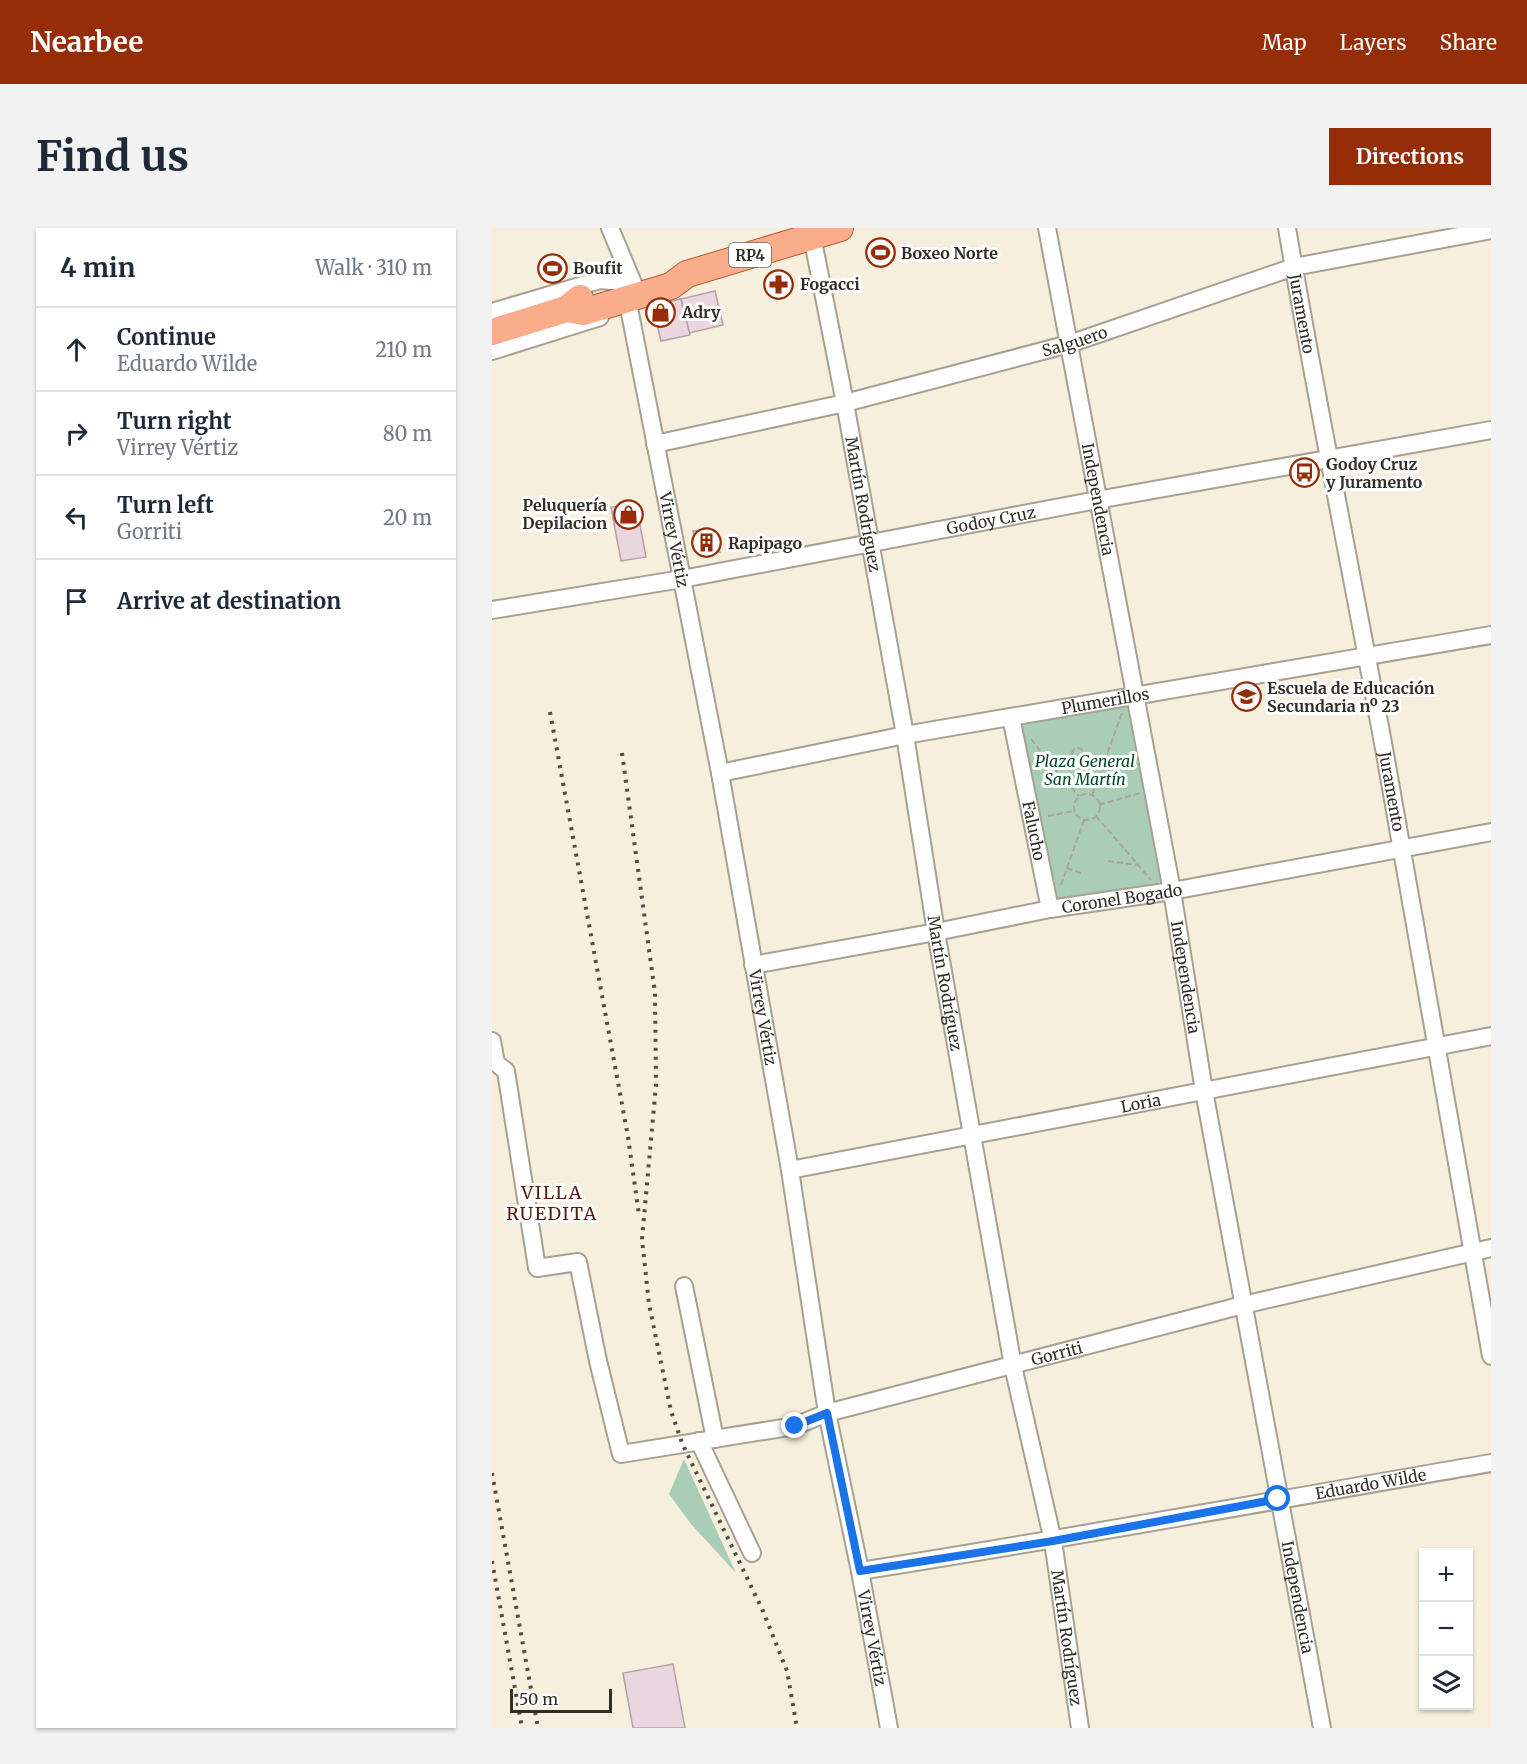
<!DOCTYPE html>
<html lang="en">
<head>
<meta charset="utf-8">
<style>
  body { margin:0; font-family:Merriweather,serif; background:#f2f2f3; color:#1f2937 }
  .controls { position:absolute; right:18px; bottom:18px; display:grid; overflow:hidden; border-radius:0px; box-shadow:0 2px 4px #0004 }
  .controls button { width:54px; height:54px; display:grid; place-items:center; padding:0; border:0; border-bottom:2px solid #e0e1e3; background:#fff; color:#1f2937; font:30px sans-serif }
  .scale { position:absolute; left:18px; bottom:15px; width:102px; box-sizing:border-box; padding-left:6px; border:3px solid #302e27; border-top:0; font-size:16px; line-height:21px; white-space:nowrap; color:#302e27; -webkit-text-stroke:4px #fff; paint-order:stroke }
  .stop { position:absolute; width:18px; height:18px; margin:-14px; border:4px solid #1a73e8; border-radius:50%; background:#fff }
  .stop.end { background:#1a73e8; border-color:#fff; box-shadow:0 2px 6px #0008 }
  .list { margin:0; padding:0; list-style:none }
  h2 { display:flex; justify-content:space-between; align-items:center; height:78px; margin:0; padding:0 24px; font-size:26px }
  h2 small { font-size:20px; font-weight:400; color:#747a83 }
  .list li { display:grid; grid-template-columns:39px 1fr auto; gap:18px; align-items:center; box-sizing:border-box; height:84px; padding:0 24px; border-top:2px solid #e0e1e3 }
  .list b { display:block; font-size:22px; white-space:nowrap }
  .list p { margin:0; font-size:20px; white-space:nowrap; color:#747a83 }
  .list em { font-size:20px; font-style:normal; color:#747a83 }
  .icon { flex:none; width:33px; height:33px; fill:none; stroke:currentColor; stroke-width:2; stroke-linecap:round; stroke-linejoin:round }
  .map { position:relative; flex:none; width:999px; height:1500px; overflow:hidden; border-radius:0px }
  header { display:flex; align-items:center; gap:36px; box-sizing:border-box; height:84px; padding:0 30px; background:#952e08; color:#fff }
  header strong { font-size:28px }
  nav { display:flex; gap:33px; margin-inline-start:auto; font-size:21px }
  .intro { display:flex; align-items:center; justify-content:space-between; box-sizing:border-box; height:144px; padding:0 36px }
  h1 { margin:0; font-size:42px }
  .button { padding:15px 27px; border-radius:0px; background:#952e08; color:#fff; font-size:21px; font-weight:700 }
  main { display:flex; gap:36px; padding:0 36px }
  aside { flex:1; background:#fff; border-radius:0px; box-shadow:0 2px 4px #0004 }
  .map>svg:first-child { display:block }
  .green { fill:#aacdb8 }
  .building { fill:#e9d6de; stroke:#b4a2aa; stroke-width:1.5 }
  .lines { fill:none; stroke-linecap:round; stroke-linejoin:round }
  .minor-casing { stroke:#a7a191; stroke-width:20 }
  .primary-casing { stroke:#b15d35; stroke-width:28 }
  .path { stroke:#aba598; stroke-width:2; stroke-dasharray:6 3; stroke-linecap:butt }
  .minor { stroke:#fff; stroke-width:16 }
  .primary { stroke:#faad8b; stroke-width:26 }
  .rail { stroke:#514e45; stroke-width:4; stroke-dasharray:3 6; stroke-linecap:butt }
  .route { stroke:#1a73e8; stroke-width:8 }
  .labels { text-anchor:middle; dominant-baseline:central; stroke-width:6; stroke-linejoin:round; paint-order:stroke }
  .shield { fill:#fff; stroke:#6e6d68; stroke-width:1.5 }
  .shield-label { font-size:15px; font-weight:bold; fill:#302e27 }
  .poi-label { font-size:16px; font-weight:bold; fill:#302e27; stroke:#fff; text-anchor:start }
  .street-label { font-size:16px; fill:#302e27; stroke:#fff }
  .park-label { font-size:16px; font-style:italic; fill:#00472a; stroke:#fff }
  .neighbourhood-label { font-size:18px; letter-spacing:1.5px; fill:#5b1a04; stroke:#fff }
</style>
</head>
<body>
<header>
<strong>Nearbee</strong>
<nav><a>Map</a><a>Layers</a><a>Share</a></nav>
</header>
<div class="intro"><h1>Find us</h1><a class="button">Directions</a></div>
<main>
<aside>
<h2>4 min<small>Walk · 310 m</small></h2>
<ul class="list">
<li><svg class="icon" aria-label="ahead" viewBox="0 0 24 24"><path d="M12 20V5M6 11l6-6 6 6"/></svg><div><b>Continue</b><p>Eduardo Wilde</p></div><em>210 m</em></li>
<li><svg class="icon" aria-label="right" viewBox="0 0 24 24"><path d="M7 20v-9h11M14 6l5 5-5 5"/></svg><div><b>Turn right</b><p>Virrey Vértiz</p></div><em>80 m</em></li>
<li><svg class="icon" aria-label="left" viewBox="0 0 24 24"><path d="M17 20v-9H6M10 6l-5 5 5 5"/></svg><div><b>Turn left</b><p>Gorriti</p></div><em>20 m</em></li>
<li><svg class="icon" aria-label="arrive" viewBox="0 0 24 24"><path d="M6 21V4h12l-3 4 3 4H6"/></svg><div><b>Arrive at destination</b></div></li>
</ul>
</aside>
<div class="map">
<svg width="999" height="1500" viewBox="0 0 999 1500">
  <rect width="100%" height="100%" fill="#f6efde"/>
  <!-- green -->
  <g class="green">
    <polygon points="636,475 670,652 662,659 564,673 527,493"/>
    <polygon points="192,1231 244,1345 199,1296 177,1266"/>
  </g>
  <!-- building -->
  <g class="building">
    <polygon points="291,43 296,67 282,69 277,46"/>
    <polygon points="223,63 231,97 197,105 189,71"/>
    <polygon points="189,71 198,107 169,113 162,84 166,76"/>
    <polygon points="144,275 154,329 129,333 119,279"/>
    <polygon points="213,302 214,309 225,307 228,324 211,326 204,321 201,303"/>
    <polygon points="181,1436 193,1500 141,1500 131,1445"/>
  </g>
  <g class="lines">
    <defs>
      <g id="minor">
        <path id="s1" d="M555,0L680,663L712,863L830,1500"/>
        <path id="s2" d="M795,0C825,176 861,351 893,526C930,727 963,928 999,1128"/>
        <path id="s3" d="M320,8L353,175L413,507L444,704L521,1138L561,1313L588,1500"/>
        <path id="s4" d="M137,80L228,545L298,942L335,1185L368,1343L397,1500"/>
        <polyline points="0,84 108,52 141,55 118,0"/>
        <polyline points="0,123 108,89"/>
        <path id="s5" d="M163,216L353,175L577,116L802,39L999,2"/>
        <path id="s6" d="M0,382L190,351L605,272L999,202"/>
        <path id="s7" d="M519,489L558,681"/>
        <path id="s8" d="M228,545L413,507L999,407"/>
        <path id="s9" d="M261,737L444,704L558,681L680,663L999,604"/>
        <path id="s10" d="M0,813L4,835L14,843L45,1040L86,1034L106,1133L129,1226L303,1198L335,1185L751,1077L999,1020"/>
        <path id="s11" d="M298,942L999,808"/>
        <polyline points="192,1058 223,1211"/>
        <polyline points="207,1213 260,1325"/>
        <path id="s12" d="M368,1343C579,1310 789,1271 999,1235"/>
      </g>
      <g id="primary">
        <polyline points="74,81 91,84 179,58 195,46 348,0"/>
        <polyline points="0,104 74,81 88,70"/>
      </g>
    </defs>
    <!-- minor casing -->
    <use href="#minor" class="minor-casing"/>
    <!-- primary casing -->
    <use href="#primary" class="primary-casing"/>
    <!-- path -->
    <g class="path">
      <polyline points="539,511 561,539 587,568"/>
      <circle cx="586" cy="526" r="6"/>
      <polyline points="593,528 613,530"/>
      <polyline points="561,539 580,531"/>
      <circle cx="595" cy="579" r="13"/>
      <polyline points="600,567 630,485"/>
      <polyline points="607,577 648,565"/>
      <polyline points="556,588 582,583"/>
      <polyline points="604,588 659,652"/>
      <polyline points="616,633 646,637"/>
      <polyline points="575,640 591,646"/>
      <polyline points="569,657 592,592"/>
    </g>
    <!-- minor -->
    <use href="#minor" class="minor"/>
    <!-- primary -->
    <use href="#primary" class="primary"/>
    <!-- rail -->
    <g class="rail">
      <polyline points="58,484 136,909 147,987"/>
      <polyline points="130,525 163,765 164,857 150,1011 157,1076 179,1183 190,1215 271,1383 295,1443 305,1500"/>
      <polyline points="0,1245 46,1500"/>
      <polyline points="0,1333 30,1500"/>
    </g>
  </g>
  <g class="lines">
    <!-- route -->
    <polyline class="route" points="303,1198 335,1185 368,1343 561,1313 786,1271"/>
  </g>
  <!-- icons -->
  <defs>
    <symbol id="stadium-ring" viewBox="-11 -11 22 22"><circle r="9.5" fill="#fff" stroke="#952e08" stroke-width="1.5"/><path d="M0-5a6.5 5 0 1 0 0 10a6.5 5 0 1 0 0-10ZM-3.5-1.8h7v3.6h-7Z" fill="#952e08"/></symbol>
    <symbol id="pharmacy-ring" viewBox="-11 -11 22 22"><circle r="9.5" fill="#fff" stroke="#952e08" stroke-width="1.5"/><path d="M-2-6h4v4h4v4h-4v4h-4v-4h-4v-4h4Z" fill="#952e08"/></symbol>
    <symbol id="shop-ring" viewBox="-11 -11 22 22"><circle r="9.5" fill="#fff" stroke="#952e08" stroke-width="1.5"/><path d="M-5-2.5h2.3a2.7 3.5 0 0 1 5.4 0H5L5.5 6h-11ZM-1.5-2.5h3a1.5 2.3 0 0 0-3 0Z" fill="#952e08"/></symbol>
    <symbol id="bus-ring" viewBox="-11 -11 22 22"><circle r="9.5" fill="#fff" stroke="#952e08" stroke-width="1.5"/><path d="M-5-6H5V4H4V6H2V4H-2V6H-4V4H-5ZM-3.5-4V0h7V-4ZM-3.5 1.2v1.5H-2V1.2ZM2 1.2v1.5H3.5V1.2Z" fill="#952e08"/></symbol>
    <symbol id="building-ring" viewBox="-11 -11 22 22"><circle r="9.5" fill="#fff" stroke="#952e08" stroke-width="1.5"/><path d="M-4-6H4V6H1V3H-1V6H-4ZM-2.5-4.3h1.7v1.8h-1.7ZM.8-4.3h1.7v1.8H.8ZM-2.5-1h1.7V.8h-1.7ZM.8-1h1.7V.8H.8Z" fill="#952e08"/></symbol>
    <symbol id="school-ring" viewBox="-11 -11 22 22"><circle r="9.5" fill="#fff" stroke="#952e08" stroke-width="1.5"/><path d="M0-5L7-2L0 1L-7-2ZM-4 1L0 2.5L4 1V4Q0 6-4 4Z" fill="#952e08"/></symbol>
  </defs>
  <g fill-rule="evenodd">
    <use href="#stadium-ring" x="372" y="8" width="33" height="33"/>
    <use href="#stadium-ring" x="44" y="24" width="33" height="33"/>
    <use href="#pharmacy-ring" x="270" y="40" width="33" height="33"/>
    <use href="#shop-ring" x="152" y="68" width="33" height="33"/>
    <use href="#bus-ring" x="796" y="228" width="33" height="33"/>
    <use href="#shop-ring" x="120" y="270" width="33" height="33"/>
    <use href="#building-ring" x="198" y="298" width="33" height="33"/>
    <use href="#school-ring" x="738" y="452" width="33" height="33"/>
  </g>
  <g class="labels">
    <!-- shield labels -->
    <rect class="shield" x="237" y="15" width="42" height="24" rx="4.5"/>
    <g class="shield-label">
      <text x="258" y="27">RP4</text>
    </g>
    <!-- poi labels -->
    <g class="poi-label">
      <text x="409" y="25">Boxeo Norte</text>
      <text x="81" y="40">Boufit</text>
      <text x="308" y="56">Fogacci</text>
      <text x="190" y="84">Adry</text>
      <text x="834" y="236">Godoy Cruz<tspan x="834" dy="18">y Juramento</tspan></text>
      <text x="115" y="277" text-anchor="end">Peluquería<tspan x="115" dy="18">Depilacion</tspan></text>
      <text x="236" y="315">Rapipago</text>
      <text x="775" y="460">Escuela de Educación<tspan x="775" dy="18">Secundaria nº 23</tspan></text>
    </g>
    <!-- street labels -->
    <g class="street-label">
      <text stroke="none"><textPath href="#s2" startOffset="87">Juramento</textPath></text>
      <text stroke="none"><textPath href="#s5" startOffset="432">Salguero</textPath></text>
      <text stroke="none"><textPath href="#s1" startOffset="276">Independencia</textPath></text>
      <text stroke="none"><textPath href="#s3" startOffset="273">Martín Rodríguez</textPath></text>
      <text stroke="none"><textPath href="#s6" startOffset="507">Godoy Cruz</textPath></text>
      <text stroke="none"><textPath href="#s4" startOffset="236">Virrey Vértiz</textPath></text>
      <text stroke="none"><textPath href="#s8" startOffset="392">Plumerillos</textPath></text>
      <text stroke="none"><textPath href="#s2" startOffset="573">Juramento</textPath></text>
      <text stroke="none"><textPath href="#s7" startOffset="116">Falucho</textPath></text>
      <text stroke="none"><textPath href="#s9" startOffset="375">Coronel Bogado</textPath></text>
      <text stroke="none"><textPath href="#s1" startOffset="762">Independencia</textPath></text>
      <text stroke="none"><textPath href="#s3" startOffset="759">Martín Rodríguez</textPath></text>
      <text stroke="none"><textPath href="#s4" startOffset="722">Virrey Vértiz</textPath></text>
      <text stroke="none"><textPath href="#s11" startOffset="357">Loria</textPath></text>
      <text stroke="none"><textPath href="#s10" startOffset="921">Gorriti</textPath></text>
      <text stroke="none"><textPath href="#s12" startOffset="518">Eduardo Wilde</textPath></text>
      <text stroke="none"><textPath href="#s1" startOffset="1392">Independencia</textPath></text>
      <text stroke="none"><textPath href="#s3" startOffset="1425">Martín Rodríguez</textPath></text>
      <text stroke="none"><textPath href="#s4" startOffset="1352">Virrey Vértiz</textPath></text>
    </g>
    <!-- park labels -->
    <g class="park-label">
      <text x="593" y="533">Plaza General<tspan x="593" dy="18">San Martín</tspan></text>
    </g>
    <!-- neighbourhood labels -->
    <g class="neighbourhood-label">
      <text x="60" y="964">VILLA<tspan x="60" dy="21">RUEDITA</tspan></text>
    </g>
  </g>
</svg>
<div class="controls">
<button>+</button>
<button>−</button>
<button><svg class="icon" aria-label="layers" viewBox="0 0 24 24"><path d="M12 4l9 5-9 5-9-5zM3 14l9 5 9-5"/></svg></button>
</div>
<div class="scale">50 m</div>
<div class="stop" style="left:786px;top:1271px"></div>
<div class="stop end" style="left:303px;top:1198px"></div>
</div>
</main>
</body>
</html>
